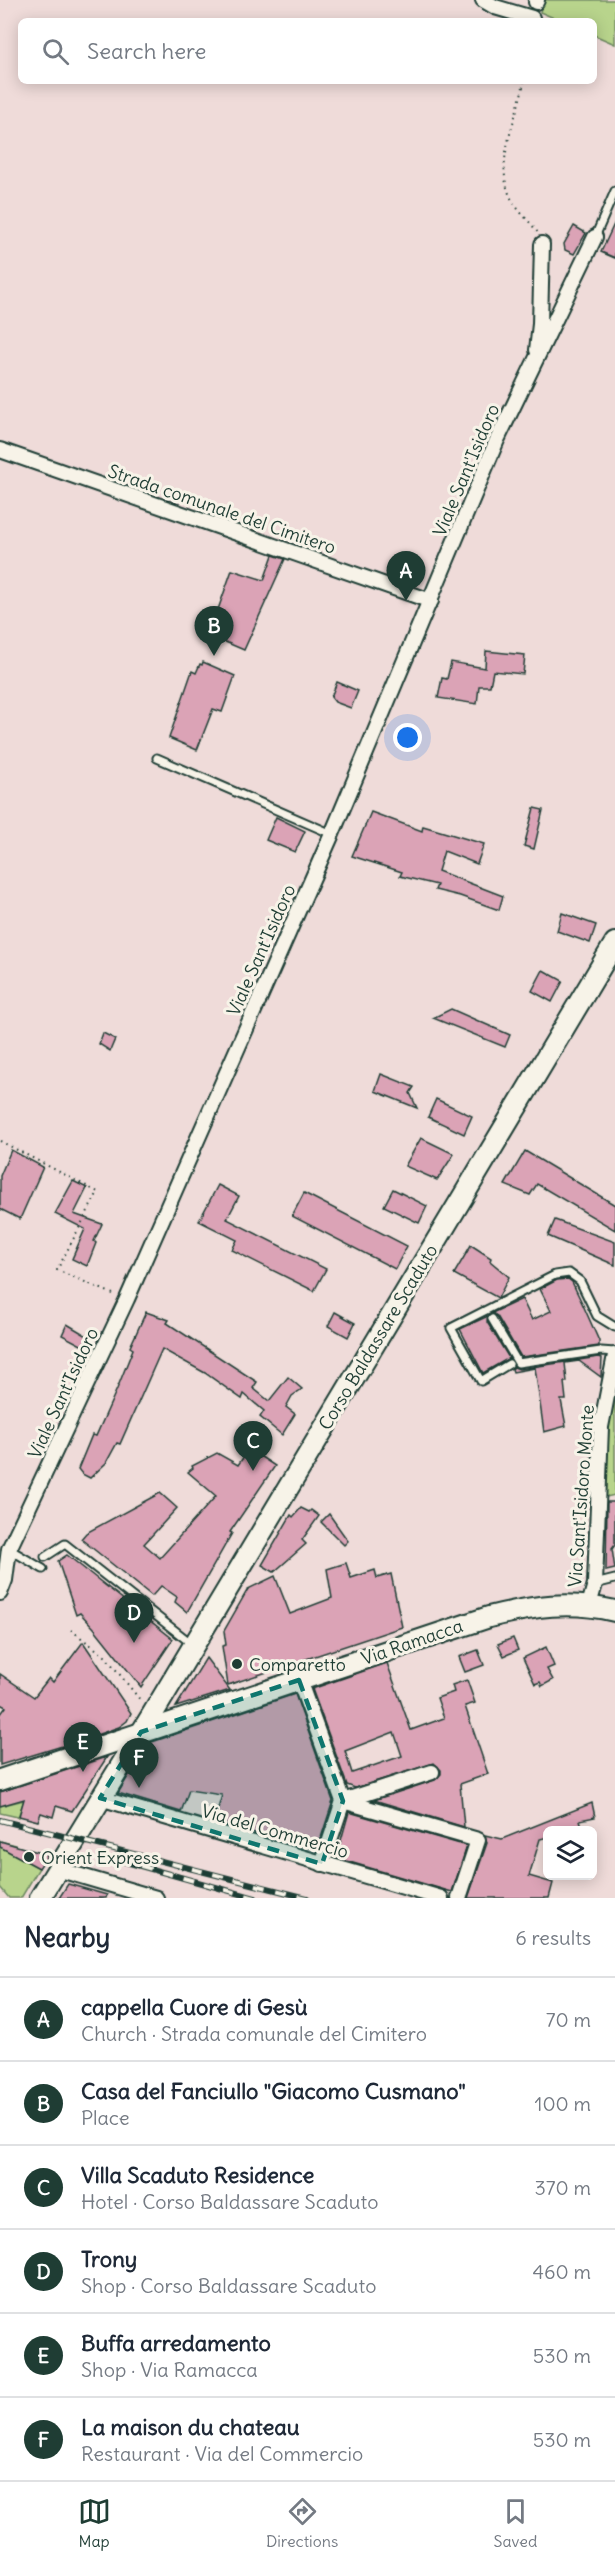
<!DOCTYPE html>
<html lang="en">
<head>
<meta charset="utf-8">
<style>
  body { margin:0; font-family:Delius,sans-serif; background:#f6f6f7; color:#1f2937 }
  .controls { position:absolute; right:18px; bottom:18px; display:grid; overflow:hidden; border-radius:9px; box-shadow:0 3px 15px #0003 }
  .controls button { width:54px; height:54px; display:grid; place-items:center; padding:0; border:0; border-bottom:2px solid #e0e1e3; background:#fff; color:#1f2937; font:30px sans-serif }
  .you { position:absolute; left:408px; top:738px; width:21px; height:21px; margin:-15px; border:4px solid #fff; border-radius:50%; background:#1a73e8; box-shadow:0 0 0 9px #1a73e833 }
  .badge { display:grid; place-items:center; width:39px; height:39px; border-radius:50%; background:#1f3d34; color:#fff; font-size:20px; font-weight:700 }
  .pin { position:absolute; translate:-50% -50px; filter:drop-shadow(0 2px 3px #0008) }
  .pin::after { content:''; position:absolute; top:32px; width:21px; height:18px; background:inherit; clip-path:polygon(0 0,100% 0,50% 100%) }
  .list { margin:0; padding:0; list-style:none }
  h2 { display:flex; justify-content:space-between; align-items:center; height:78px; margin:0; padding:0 24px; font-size:26px }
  h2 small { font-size:20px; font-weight:400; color:#747a83 }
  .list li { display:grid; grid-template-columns:39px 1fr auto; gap:18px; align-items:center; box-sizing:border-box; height:84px; padding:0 24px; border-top:2px solid #e0e1e3 }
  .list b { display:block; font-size:22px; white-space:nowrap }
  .list p { margin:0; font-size:20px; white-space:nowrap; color:#747a83 }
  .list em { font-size:20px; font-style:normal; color:#747a83 }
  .icon { flex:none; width:33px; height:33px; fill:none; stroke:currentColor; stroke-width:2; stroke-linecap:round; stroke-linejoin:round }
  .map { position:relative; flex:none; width:615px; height:1898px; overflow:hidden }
  .search { position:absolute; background:#fff; box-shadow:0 3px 15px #0003; left:18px; right:18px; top:18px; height:66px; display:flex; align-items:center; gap:15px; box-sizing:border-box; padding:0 21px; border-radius:9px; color:#747a83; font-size:22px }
  .sheet { height:582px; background:#fff }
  nav { display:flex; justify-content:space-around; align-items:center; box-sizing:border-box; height:84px; border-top:2px solid #e0e1e3; background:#fff; font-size:16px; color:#747a83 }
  nav a { display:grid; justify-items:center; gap:3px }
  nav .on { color:#1f3d34 }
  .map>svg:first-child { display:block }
  .green { fill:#b8d48c; stroke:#6c8860; stroke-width:1.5 }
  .building { fill:#dba3b6; stroke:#1f3d34; stroke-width:1.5; fill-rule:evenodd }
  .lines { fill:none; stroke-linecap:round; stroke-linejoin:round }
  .lane-casing { stroke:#1f3d34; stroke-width:11 }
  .street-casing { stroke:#1f3d34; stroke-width:18 }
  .secondary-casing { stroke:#1f3d34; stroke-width:24 }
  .path { stroke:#1f3d34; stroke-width:2; stroke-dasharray:1.5 4.5; stroke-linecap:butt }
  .lane { stroke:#f7f3e8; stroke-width:7 }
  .street { stroke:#f7f3e8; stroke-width:14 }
  .secondary { stroke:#f7f3e8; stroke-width:20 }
  .rail-casing { stroke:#1f3d34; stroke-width:6 }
  .rail { stroke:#f7f3e8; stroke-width:4; stroke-dasharray:11; stroke-linecap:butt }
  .marked { fill:#0f766e; fill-opacity:0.2; stroke:#0f766e; stroke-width:4.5; stroke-dasharray:12 8; stroke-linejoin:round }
  .poi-dot { fill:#1f3d34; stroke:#f7f3e8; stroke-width:2 }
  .labels { text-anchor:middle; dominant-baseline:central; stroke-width:6; stroke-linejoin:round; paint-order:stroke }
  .street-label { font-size:18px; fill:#1f3d34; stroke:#f7f3e8 }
  .poi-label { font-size:18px; fill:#1f3d34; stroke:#f7f3e8; text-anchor:start }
</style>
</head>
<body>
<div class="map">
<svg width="615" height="1898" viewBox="0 0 615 1898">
  <rect width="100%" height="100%" fill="#efdbd9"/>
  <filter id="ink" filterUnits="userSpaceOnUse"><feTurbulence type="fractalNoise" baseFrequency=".0167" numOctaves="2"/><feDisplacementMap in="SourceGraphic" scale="12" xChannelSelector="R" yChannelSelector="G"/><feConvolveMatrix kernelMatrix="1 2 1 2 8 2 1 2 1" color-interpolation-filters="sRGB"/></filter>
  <g filter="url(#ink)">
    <!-- green -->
    <g class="green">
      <polygon points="543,0 615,0 615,44 594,35 594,21 561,21 540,12"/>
      <polygon points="615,1394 615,1495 606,1497 609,1421"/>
      <polygon points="24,1800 18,1817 0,1813 0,1806"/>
      <polygon points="0,1841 16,1845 13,1854 39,1868 21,1898 9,1898 0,1887"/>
    </g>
    <!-- building -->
    <g class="building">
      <polygon points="615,222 615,258 601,252"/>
      <polygon points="574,226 586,233 574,254 565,250 564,244"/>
      <polygon points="273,555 285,559 244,650 209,635 232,570 264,580"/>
      <polygon points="486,651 525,655 523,674 493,671 490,686 479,686 477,704 438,698 442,678 447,679 451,662 485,668"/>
      <polygon points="203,662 235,676 222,712 213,709 197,750 169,738 192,671 196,673 200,664 202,665"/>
      <polygon points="337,682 358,691 351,708 335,702 331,697"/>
      <polygon points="534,808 543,810 534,849 524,846"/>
      <polygon points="371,812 422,831 423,826 484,844 477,864 444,851 438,871 503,896 499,910 460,896 435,890 437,885 400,876 402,872 352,856"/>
      <polygon points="276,817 305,831 295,852 266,840"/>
      <polygon points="562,913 596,925 590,943 557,931"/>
      <polygon points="543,970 563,981 552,1002 532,991"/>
      <polygon points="451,1009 510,1035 505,1047 433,1018"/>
      <polygon points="103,1033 115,1039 110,1051 99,1044"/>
      <polygon points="381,1074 414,1087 410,1093 417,1108 375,1091"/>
      <polygon points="436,1099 472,1116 464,1134 428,1117"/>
      <polygon points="421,1138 454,1154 437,1180 405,1166"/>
      <polygon points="11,1150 43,1167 20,1219 0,1209 0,1176"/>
      <polygon points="525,1151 615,1205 615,1230 537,1184 530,1195 505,1185"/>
      <polygon points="73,1181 87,1188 74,1214 102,1224 94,1241 96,1243 87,1266 72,1259 85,1229 55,1214"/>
      <polygon points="218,1185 239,1196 227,1219 326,1269 314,1291 232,1250 237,1240 199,1221"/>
      <polygon points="393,1189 427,1206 419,1223 384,1206"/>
      <polygon points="304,1193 407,1246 395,1269 292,1216"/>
      <polygon points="555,1220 615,1242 615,1265 548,1236"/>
      <polygon points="471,1245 491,1258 490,1261 509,1277 498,1298 454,1274"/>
      <polygon points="568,1279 572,1282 583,1305 599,1341 599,1346 521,1357 497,1316 492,1313 522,1299 532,1320 551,1311 540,1289 557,1280"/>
      <polygon points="146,1312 169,1320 167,1323 257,1382 253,1388 269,1401 288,1377 302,1389 292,1396 286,1407 295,1414 282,1435 260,1417 264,1411 244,1394 242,1399 205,1373 162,1349 120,1444 117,1443 106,1463 90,1478 82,1474 78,1469 92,1435 96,1436 117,1389 133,1349 130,1347"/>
      <polygon points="335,1312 355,1323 348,1337 328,1326"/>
      <polygon points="488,1316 487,1322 509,1358 483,1373 460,1329"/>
      <polygon points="67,1324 89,1337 83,1346 62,1335"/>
      <polygon points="599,1357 602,1358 601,1377 579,1361 565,1363 567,1382 564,1382 566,1400 561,1400 566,1426 544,1432 535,1368 513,1372 512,1369 514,1367 519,1369"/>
      <polygon points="249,1449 275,1466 230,1532 232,1533 187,1612 175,1602 177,1597 161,1586 152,1596 81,1539 86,1533 160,1493 177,1508 144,1544 160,1558 216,1496 188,1472 193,1468 192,1466 217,1453 238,1465"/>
      <polygon points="607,1502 615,1502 615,1545 612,1549 615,1569 606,1571"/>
      <polygon points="301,1508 309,1512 311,1510 319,1516 302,1540 306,1544 274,1572 262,1565 291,1515 293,1517"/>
      <polygon points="329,1514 348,1541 344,1545 321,1522"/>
      <polygon points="67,1555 173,1639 141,1687 94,1628 80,1613 76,1615 58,1561"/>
      <polygon points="346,1563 351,1578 375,1570 377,1578 391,1574 402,1627 228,1685 222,1646 226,1645 224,1631 248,1589 275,1576 290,1614 332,1598 327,1569"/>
      <polygon points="513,1638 518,1650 504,1656 498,1644"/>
      <polygon points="83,1642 131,1713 127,1721 119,1727 82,1740 0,1765 0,1715 6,1707 0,1704 0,1674 34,1697 49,1678 53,1682"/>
      <polygon points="546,1647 554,1666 547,1669 553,1680 542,1686 540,1682 535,1684 523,1658"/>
      <polygon points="478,1650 484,1665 465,1672 459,1657"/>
      <polygon points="206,1658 230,1690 176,1707"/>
      <path d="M387,1663L411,1730L444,1718L437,1698L454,1692L452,1685L467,1680L475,1703L465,1706L488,1774L460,1784L464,1827L374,1800L435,1780L441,1774V1770L434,1763L355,1788L347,1785L312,1689ZM394,1732L402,1756L352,1773L345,1751Z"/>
      <polygon points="295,1694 333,1801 317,1850 214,1822 222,1795 189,1790 181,1812 118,1793 149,1743"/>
      <polygon points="107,1757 72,1811 56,1806 53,1817 41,1813 38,1821 19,1816 24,1799 0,1806 0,1792"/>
      <polygon points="592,1803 595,1817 580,1820 582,1826 567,1830 548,1830 548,1837 540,1839 529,1876 553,1883 549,1898 468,1898 487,1843 485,1835 502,1839"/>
      <polygon points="349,1812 467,1846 452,1892 336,1858"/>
      <polygon points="0,1841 48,1855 39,1868 0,1847"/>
      <polygon points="68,1884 107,1895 106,1898 59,1898"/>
    </g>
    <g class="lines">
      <defs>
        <g id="lane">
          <polyline points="595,237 615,191"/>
          <polyline points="157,758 332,834"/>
          <polyline points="492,1319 518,1363 601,1351 615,1352"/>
          <polyline points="509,1364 481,1381 451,1328 555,1275 569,1273 580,1281 597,1316 615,1327"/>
          <polyline points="9,1549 43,1569"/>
          <polyline points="45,1557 65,1544 192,1644"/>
          <polyline points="595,1584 615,1579"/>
        </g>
        <g id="street">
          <polyline points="483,0 495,7 532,18"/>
          <polyline points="536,2 537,0"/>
          <polyline points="537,350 540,324 542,244"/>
          <polyline points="0,450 431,601"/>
          <polyline points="0,1593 5,1580 9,1549 127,1299 332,834 497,440 595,237"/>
          <polyline points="589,1605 595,1584 601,1427 615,1355"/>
          <polyline points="299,1680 343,1801 322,1864"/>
          <polyline points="100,1798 441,1898"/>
          <polyline points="343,1801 478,1840 459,1898"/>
          <polyline points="343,1801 432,1772"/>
          <polyline points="57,1869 156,1898"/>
        </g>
        <g id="secondary">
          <path d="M0,1780L489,1617C534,1606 569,1600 615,1611"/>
          <polyline points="40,1898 152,1715 615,943"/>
        </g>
      </defs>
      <!-- lane casing -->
      <use href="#lane" class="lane-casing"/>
      <!-- street casing -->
      <use href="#street" class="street-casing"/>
      <!-- secondary casing -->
      <use href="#secondary" class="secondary-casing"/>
      <!-- path -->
      <g class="path">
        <path d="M524,81C518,119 492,163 512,200C519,213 530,221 538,233"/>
        <polyline points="0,1141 98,1192 57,1270 113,1294"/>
        <polyline points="71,1630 105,1656 141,1701"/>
      </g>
      <!-- lane -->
      <use href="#lane" class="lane"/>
      <!-- street -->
      <use href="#street" class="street"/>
      <!-- secondary -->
      <use href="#secondary" class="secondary"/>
      <defs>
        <g id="rail">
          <polyline points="0,1820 307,1898"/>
          <polyline points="119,1860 255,1898"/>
        </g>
      </defs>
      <!-- rail casing -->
      <use href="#rail" class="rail-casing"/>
      <!-- rail -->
      <use href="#rail" class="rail"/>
    </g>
  </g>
  <!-- marked area -->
  <path class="marked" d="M299,1680L343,1801L322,1864L100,1798L141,1732Z"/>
  <!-- markers -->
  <g class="poi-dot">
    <circle cx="237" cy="1664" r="6"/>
    <circle cx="29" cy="1857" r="6"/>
  </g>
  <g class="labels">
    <!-- street labels -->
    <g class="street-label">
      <text transform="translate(466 470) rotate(-67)">Viale Sant'Isidoro</text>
      <text transform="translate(222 509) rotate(19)">Strada comunale del Cimitero</text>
      <text transform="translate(261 950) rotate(-66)">Viale Sant'Isidoro</text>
      <text transform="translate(378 1337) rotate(-59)">Corso Baldassare Scaduto</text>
      <text transform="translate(63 1393) rotate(-65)">Viale Sant'Isidoro</text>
      <text transform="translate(581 1496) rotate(-86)">Via Sant'Isidoro Monte</text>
      <text transform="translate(412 1642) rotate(-19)">Via Ramacca</text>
      <text transform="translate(275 1831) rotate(16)">Via del Commercio</text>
    </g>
    <!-- poi labels -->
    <g class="poi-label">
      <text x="249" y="1664">Comparetto</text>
      <text x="41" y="1857">Orient Express</text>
    </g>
  </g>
</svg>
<div class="controls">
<button><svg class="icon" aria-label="layers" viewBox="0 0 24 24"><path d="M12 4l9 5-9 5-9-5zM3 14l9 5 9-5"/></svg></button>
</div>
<div class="you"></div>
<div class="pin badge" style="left:406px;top:601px">A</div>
<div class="pin badge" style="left:214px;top:656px">B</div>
<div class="pin badge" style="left:253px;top:1471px">C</div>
<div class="pin badge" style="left:134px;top:1643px">D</div>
<div class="pin badge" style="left:83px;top:1772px">E</div>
<div class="pin badge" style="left:139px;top:1788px">F</div>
<div class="search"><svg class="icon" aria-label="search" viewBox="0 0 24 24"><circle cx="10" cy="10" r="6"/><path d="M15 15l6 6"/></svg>Search here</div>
</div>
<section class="sheet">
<h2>Nearby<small>6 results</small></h2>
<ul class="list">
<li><span class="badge">A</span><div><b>cappella Cuore di Gesù</b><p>Church · Strada comunale del Cimitero</p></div><em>70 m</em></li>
<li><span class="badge">B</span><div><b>Casa del Fanciullo &quot;Giacomo Cusmano&quot;</b><p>Place</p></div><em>100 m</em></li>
<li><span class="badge">C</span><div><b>Villa Scaduto Residence</b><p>Hotel · Corso Baldassare Scaduto</p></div><em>370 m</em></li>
<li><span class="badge">D</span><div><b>Trony</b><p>Shop · Corso Baldassare Scaduto</p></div><em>460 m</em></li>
<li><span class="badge">E</span><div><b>Buffa arredamento</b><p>Shop · Via Ramacca</p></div><em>530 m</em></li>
<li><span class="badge">F</span><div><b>La maison du chateau</b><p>Restaurant · Via del Commercio</p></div><em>530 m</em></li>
</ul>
</section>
<nav>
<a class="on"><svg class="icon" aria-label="map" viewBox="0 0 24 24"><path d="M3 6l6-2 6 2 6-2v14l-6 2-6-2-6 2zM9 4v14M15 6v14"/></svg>Map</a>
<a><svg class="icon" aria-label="directions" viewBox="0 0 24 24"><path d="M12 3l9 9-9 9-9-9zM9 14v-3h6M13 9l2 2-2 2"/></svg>Directions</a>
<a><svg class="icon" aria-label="saved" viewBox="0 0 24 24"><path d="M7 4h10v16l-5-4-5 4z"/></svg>Saved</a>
</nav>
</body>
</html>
